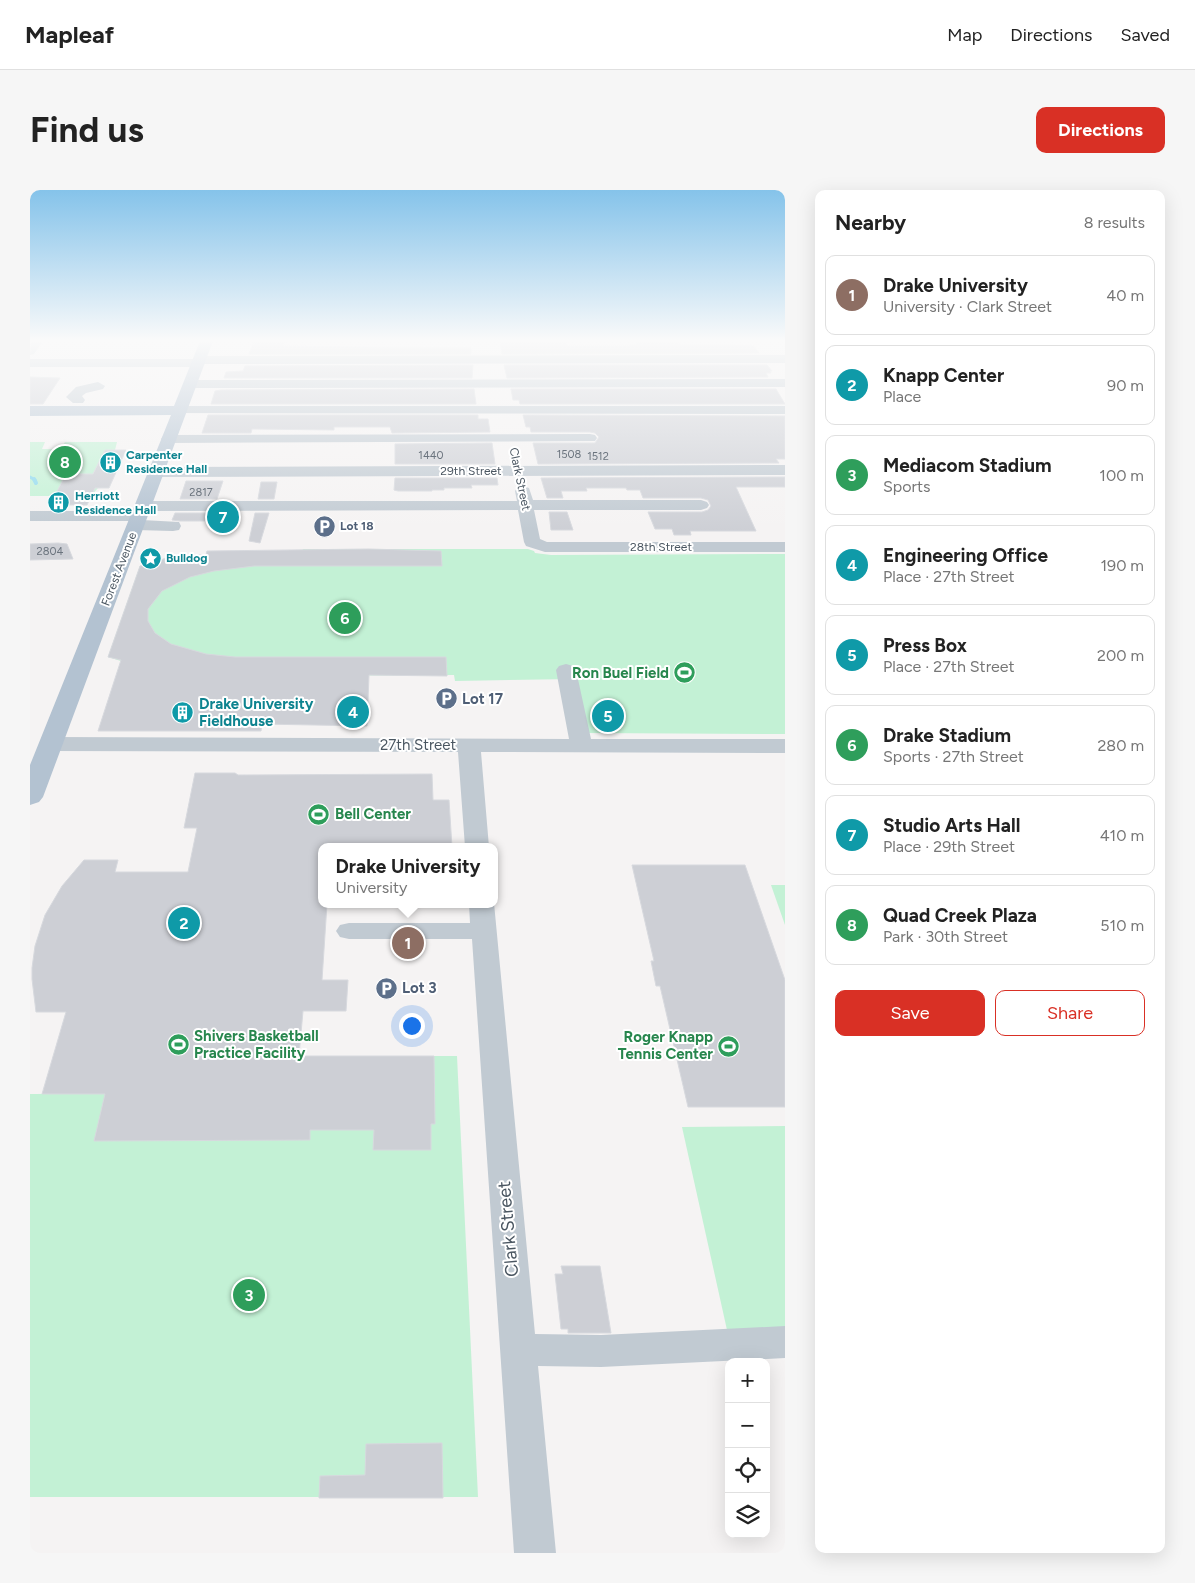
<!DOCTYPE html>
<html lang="en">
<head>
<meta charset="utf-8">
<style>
  body { margin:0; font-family:Figtree,sans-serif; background:#f6f6f6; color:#222 }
  .controls { position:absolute; right:15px; bottom:15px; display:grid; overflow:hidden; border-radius:10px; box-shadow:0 5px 20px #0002 }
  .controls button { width:45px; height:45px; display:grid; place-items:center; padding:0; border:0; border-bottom:1px solid #e0e0e0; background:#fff; color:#222; font:25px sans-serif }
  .you { position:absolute; left:381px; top:835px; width:18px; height:18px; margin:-12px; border:4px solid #fff; border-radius:50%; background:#1a73e8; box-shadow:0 0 0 8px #1a73e833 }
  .badge { display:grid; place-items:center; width:32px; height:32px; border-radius:50%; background:#d93025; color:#fff; font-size:16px; font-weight:700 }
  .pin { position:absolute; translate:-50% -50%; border:2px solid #fff; box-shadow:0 1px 5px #0006 }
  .popup { position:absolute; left:288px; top:653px; width:180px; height:65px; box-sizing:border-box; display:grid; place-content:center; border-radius:10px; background:#fff; filter:drop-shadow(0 1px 4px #0005); font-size:16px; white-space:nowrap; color:#767676 }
  .popup b { font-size:19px; color:#222 }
  .popup::after { content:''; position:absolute; left:50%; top:100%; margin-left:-10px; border:10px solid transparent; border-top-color:#fff }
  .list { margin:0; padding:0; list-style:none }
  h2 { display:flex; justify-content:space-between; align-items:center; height:65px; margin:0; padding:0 20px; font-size:21px }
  h2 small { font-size:16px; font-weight:400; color:#767676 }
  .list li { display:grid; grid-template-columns:32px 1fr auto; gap:15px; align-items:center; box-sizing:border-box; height:80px; margin:0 10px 10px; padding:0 10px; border:1px solid #e0e0e0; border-radius:10px }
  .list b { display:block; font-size:19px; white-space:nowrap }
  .list p { margin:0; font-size:16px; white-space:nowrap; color:#767676 }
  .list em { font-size:16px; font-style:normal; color:#767676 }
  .actions { display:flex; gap:10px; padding:15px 20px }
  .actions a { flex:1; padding:11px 0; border:1px solid #d93025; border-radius:10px; text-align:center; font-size:18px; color:#d93025 }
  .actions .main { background:#d93025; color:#fff }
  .icon { flex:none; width:28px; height:28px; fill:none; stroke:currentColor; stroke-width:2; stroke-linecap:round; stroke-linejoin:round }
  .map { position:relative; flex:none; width:755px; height:1363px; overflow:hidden; border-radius:10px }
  header { display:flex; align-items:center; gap:30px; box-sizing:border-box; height:70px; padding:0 25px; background:#fff; border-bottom:1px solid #e0e0e0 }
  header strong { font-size:24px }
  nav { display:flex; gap:28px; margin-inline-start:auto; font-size:18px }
  .intro { display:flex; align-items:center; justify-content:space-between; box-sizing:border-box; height:120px; padding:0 30px }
  h1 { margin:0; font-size:35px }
  .button { padding:12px 22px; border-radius:10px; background:#d93025; color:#fff; font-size:18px; font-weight:700 }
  main { display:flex; gap:30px; padding:0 30px }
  aside { flex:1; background:#fff; border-radius:10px; box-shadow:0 5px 20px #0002 }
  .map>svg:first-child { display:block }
  .green { fill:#c3f1d5 }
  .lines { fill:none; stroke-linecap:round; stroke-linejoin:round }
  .stream-far1 { stroke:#90daee; stroke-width:3 }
  .stream { stroke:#90daee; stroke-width:4 }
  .building { fill:#cdcfd5; stroke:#d7d9de }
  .minor { fill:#c1cad2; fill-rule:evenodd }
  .major { fill:#b3c2d1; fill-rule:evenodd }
  .labels { text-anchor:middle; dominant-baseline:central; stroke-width:4; stroke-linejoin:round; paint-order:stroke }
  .far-number-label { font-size:11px; fill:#6b747e }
  .far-culture-label { font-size:12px; font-weight:bold; fill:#0d838f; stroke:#fff; text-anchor:start }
  .far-street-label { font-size:12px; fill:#4a5661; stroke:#fff }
  .far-service-label { font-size:12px; font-weight:bold; fill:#4e5e75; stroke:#fff; text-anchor:start }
  .leisure-label { font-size:15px; font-weight:bold; fill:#27864d; stroke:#fff; text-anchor:end }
  .service-label { font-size:15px; font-weight:bold; fill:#4e5e75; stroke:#fff; text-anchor:start }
  .culture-label { font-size:15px; font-weight:bold; fill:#0d838f; stroke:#fff; text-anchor:start }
  .street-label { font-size:15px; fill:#4a5661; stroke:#fff }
  .near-street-label { font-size:18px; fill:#4a5661; stroke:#fff }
</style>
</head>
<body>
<header>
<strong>Mapleaf</strong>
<nav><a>Map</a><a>Directions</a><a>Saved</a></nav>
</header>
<div class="intro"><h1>Find us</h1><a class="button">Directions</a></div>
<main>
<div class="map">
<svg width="755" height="1363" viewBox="0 0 755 1363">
  <rect width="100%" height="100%" fill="#f5f3f3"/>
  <!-- green -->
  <g class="green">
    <polygon points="0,252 15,252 12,259 31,259 35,252 87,252 85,260 75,260 63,284 36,284 32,291 68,298 61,306 0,306"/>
    <polygon points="273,359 498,359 504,361 505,363 521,365 755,364 755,544 556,543 543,489 425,491 424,485 239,486 94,472 78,467 110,376 129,371 142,365 176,365 177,361 272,361"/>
    <polygon points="741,695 755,695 755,735"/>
    <polygon points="269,866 427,866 448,1307 0,1307 0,904 265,903"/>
    <polygon points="755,936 755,1139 697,1140 652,937"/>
  </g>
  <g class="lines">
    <!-- stream-far1 -->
    <polyline class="stream-far1" points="0,287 5,290"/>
    <!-- stream -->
    <polyline class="stream" points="4,289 6,293"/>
  </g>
  <!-- building -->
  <g class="building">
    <polygon points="224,151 255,151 253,156 441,158 441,164 219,164"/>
    <polygon points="470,151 536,151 538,156 599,156 607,154 605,151 646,151 650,154 724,156 729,163 472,164"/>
    <polygon points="443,175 442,188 194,188 196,182 213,181 215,176"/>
    <polygon points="474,175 737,175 742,181 740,181 741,183 736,183 738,187 477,188"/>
    <polygon points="0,187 30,188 13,214 0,214"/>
    <polygon points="444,199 446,214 181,214 185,201 191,200"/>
    <polygon points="481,199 746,199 755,214 490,214 489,210 483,210"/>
    <polygon points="178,225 448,225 448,229 458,229 460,242 362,243 360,237 304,237 304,240 222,239 221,243 172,243"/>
    <polygon points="493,225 755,226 755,269 746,269 749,273 508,274 503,253 565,253 569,247 565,243 560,242 501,242 500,237 496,237"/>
    <polygon points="462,253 465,274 365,274 365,254"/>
    <polygon points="75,260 96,260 79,298 65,298 57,315 20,315 36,284 63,284"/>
    <polygon points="755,287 755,297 706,297 726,341 660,341 661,345 644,345 642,339 625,339 618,322 672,322 678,320 681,316 678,310 671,308 613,308 610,300 597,300 596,298 556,298 557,301 531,301 533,308 517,308 511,288"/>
    <polygon points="365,288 467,288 468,295 441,295 442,298 414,298 414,300 402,300 402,301 368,301 364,300"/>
    <polygon points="156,291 193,291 187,309 150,309"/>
    <polygon points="231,292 247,292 244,309 228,309"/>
    <polygon points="519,322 537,322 543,340 521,340"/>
    <polygon points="145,323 184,323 181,331 150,331 142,330"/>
    <polygon points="225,323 239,323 230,353 219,351"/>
    <polygon points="28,353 37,354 43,369 0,370 0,354"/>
    <polygon points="338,359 411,361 412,376 224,376 184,381 160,387 132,401 118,419 118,431 125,443 141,454 176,464 205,467 416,467 417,486 339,485 337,536 232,534 231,541 68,541 91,470 78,467 110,376 129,371 142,365 176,365 177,361"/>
    <polygon points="165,583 205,583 208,585 402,584 403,610 419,610 422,657 292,657 292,714 297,714 292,790 318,790 316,821 273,821 269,866 404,866 405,934 401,934 401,960 343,960 344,940 280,940 280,950 64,951 75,904 12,904 36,822 6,822 2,789 2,778 5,756 15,725 32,696 54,670 88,670 85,682 158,682 167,638 154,638"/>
    <polygon points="602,675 715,675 755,790 755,917 658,917 630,796 626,796 621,771 624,771"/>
    <polygon points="531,1076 570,1076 581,1143 538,1143 538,1139 531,1139 525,1084 533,1084"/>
    <polygon points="412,1253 413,1308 289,1308 290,1286 335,1285 336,1254"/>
  </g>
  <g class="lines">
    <!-- minor -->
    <g class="minor">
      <polygon points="1,151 13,151 4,164 0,165"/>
      <polygon points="755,165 755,173 175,174 169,177 0,177 0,169 164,169 170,166"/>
      <polygon points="755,189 755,197 161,198 154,194 161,190"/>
      <polygon points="68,192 75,196 73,199 56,203 52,206 55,210 53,213 43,213 36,207 46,197"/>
      <polygon points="150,216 755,216 755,224 145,223 143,220"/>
      <polygon points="560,244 565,245 567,248 565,251 138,253 133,252 131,249 133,246 138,245"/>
      <polygon points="755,275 755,285 126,287 121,285 118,282 121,279 126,277"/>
      <polygon points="493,296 499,298 503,310 671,310 677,312 679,315 677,318 671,320 504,320 510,349 517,352 755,352 755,362 515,362 496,356 494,352 488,320 113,321 107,319 105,316 107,313 113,311 487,311 485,301 487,298"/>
      <polygon points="0,321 109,321 115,323 117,326 112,330 149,332 151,336 149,340 143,341 106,340 100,338 98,335 103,331 0,331"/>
      <polygon points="536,474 543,476 546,480 561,549 755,549 755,563 451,562 459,657 435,657 428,562 21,561 13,559 10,554 13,549 21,547 539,549 526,480 529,476"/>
      <polygon points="464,713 505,1144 571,1145 755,1136 755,1168 571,1177 508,1176 526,1363 484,1363 442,749 319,749 310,747 306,741 310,735 319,733 440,733 439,714"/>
    </g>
    <!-- major -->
    <polygon class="major" points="170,151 183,151 13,607 9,612 0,615 0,575 141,225 0,226 0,216 144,216"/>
  </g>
  <!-- sky -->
  <linearGradient id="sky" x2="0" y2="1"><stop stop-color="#85c3ea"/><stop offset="0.44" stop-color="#fafafa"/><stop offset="1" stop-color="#fafafa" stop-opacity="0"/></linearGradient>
  <rect width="755" height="342" fill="url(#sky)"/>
  <!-- icons -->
  <defs>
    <symbol id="building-disc" viewBox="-11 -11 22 22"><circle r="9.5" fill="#0f9aa8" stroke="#fff"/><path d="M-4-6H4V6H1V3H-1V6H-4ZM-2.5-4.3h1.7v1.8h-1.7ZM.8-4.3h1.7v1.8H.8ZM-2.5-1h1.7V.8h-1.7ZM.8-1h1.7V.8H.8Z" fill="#fff"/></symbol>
    <symbol id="parking-disc" viewBox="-11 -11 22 22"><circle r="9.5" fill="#5c6f8a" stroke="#fff"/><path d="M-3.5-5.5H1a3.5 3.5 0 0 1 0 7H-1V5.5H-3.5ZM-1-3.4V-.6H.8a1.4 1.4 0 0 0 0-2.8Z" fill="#fff"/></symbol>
    <symbol id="sight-disc" viewBox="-11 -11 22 22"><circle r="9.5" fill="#0f9aa8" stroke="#fff"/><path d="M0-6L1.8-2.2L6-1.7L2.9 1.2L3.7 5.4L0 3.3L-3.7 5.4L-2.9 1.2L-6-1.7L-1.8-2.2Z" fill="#fff"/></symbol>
    <symbol id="stadium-disc" viewBox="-11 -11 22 22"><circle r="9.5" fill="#2e9e5b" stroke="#fff"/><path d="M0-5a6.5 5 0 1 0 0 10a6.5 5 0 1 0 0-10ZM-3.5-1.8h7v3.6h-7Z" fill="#fff"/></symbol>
  </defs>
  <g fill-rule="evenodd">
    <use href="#building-disc" x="68" y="260" width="25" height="25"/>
    <use href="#building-disc" x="16" y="300" width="25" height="25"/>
    <use href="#parking-disc" x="282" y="324" width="25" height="25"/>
    <use href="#sight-disc" x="108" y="356" width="25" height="25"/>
    <use href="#stadium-disc" x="642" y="470" width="25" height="25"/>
    <use href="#parking-disc" x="404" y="496" width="25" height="25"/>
    <use href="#building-disc" x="140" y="510" width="25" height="25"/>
    <use href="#stadium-disc" x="276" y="612" width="25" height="25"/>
    <use href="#parking-disc" x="344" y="786" width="25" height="25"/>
    <use href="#stadium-disc" x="136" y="842" width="25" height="25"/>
    <use href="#stadium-disc" x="686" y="844" width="25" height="25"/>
  </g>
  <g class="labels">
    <!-- far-number labels -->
    <g class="far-number-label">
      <text x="539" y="264">1508</text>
      <text x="401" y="265">1440</text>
      <text x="568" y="266">1512</text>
      <text x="171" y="302">2817</text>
      <text x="20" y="361">2804</text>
    </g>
    <!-- far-culture labels -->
    <g class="far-culture-label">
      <text x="96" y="265">Carpenter<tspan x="96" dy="14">Residence Hall</tspan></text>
      <text x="45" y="306">Herriott<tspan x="45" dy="14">Residence Hall</tspan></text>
      <text x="136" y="368">Bulldog</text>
    </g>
    <!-- far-street labels -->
    <g class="far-street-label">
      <text x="441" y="281">29th Street</text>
      <text transform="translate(490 289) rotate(78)">Clark Street</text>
      <text x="631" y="357">28th Street</text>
      <text transform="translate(89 379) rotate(-69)">Forest Avenue</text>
    </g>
    <!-- far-service labels -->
    <g class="far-service-label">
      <text x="310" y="336">Lot 18</text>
    </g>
    <!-- leisure labels -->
    <g class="leisure-label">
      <text x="639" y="483">Ron Buel Field</text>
      <text x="305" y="624" text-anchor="start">Bell Center</text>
      <text x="164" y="846" text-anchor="start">Shivers Basketball<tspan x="164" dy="17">Practice Facility</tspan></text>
      <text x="683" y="847">Roger Knapp<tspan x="683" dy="17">Tennis Center</tspan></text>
    </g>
    <!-- service labels -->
    <g class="service-label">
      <text x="432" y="509">Lot 17</text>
      <text x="372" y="798">Lot 3</text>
    </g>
    <!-- culture labels -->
    <g class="culture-label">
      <text x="169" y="514">Drake University<tspan x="169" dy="17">Fieldhouse</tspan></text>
    </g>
    <!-- street labels -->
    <g class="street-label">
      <text x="388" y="555">27th Street</text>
    </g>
    <!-- near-street labels -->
    <g class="near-street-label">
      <text transform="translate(478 1039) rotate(-95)">Clark Street</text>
    </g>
  </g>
</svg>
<div class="controls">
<button>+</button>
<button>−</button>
<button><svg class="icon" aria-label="locate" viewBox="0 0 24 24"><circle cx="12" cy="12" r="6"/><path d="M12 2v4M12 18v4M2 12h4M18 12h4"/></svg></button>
<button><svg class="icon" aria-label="layers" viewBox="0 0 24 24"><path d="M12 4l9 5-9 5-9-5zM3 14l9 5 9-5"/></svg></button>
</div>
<div class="you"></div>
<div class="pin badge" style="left:378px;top:753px;background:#8d6e63">1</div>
<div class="popup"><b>Drake University</b>University</div>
<div class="pin badge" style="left:154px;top:733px;background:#0f9aa8">2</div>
<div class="pin badge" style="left:219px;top:1105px;background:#2e9e5b">3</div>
<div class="pin badge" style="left:323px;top:522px;background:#0f9aa8">4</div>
<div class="pin badge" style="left:578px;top:526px;background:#0f9aa8">5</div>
<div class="pin badge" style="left:315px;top:428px;background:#2e9e5b">6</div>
<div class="pin badge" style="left:193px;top:327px;background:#0f9aa8">7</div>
<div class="pin badge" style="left:35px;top:272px;background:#2e9e5b">8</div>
</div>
<aside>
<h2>Nearby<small>8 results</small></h2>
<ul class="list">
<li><span class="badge" style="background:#8d6e63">1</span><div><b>Drake University</b><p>University · Clark Street</p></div><em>40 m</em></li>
<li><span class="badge" style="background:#0f9aa8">2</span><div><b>Knapp Center</b><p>Place</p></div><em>90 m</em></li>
<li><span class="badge" style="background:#2e9e5b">3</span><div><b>Mediacom Stadium</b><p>Sports</p></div><em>100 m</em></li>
<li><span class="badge" style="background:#0f9aa8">4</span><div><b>Engineering Office</b><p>Place · 27th Street</p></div><em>190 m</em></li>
<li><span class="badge" style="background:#0f9aa8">5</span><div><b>Press Box</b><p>Place · 27th Street</p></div><em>200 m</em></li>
<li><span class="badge" style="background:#2e9e5b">6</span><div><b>Drake Stadium</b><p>Sports · 27th Street</p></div><em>280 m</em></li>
<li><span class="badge" style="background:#0f9aa8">7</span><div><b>Studio Arts Hall</b><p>Place · 29th Street</p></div><em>410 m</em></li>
<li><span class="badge" style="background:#2e9e5b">8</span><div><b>Quad Creek Plaza</b><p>Park · 30th Street</p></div><em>510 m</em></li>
</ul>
<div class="actions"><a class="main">Save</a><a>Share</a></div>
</aside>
</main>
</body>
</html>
